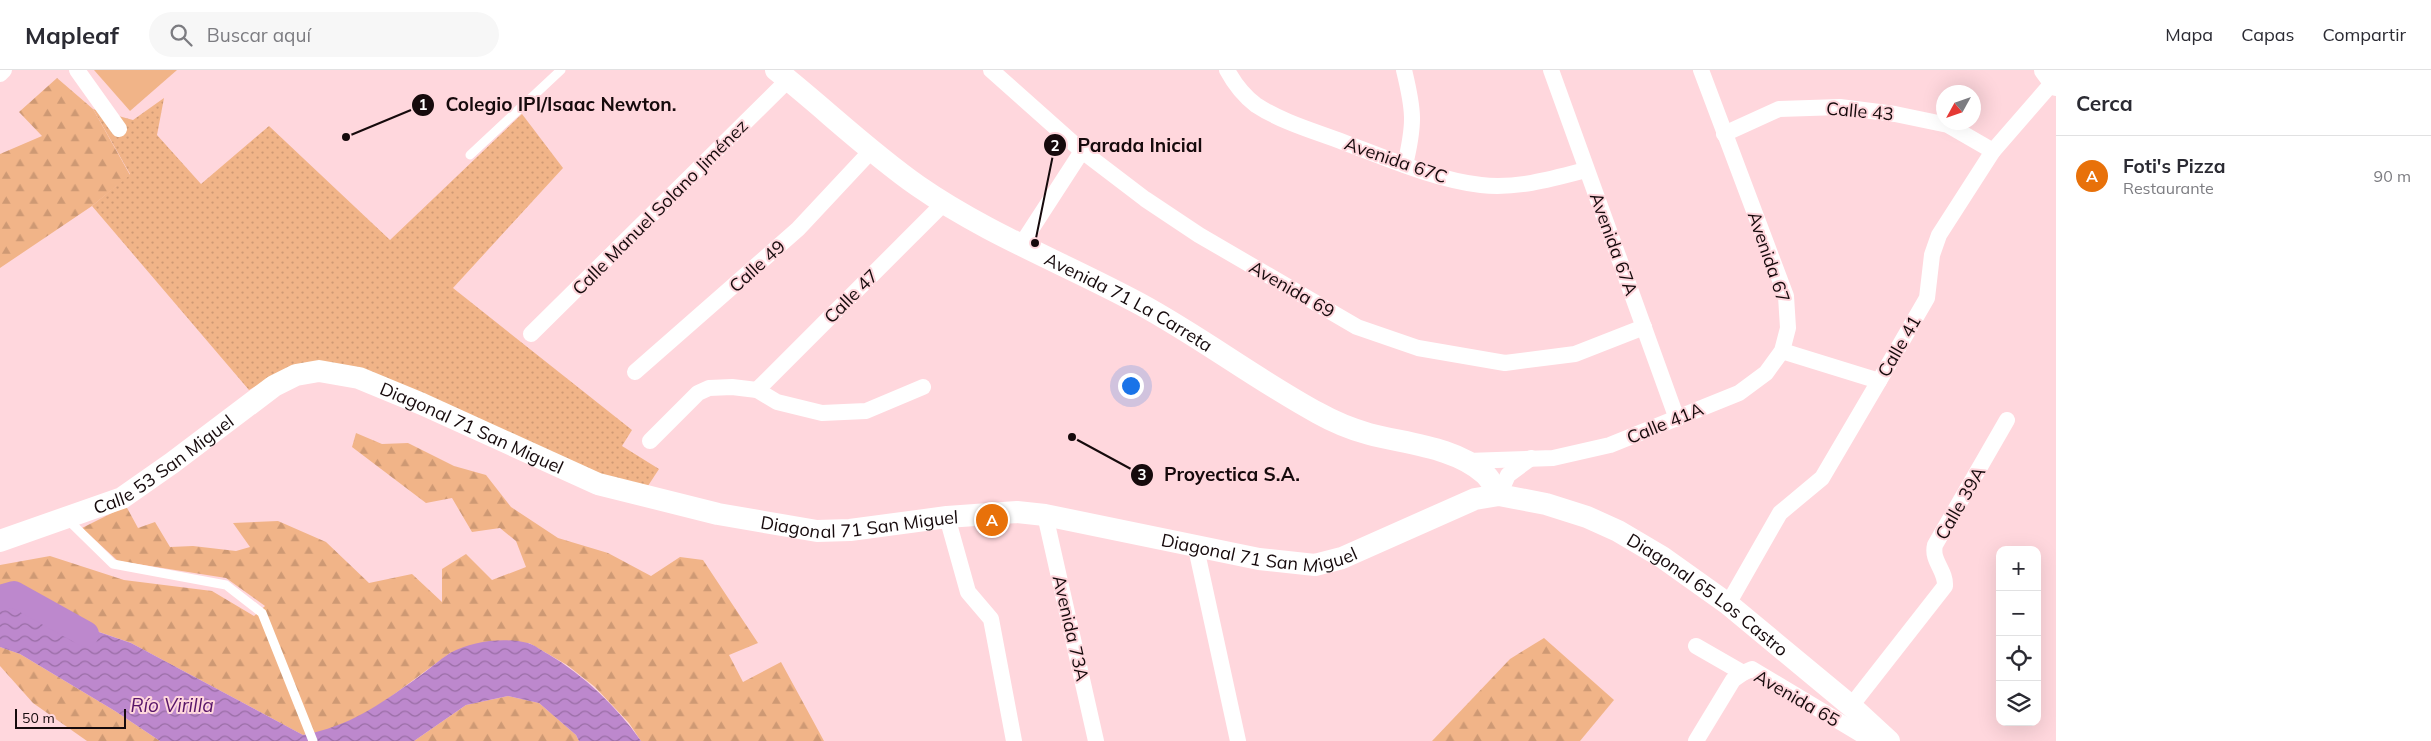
<!DOCTYPE html>
<html lang="es">
<head>
<meta charset="utf-8">
<style>
  body { margin:0; font-family:Mulish,sans-serif; background:#f7f7f7; color:#2b2b33 }
  .controls { position:absolute; right:15px; bottom:15px; display:grid; overflow:hidden; border-radius:10px; box-shadow:0 5px 20px #0002 }
  .controls button { width:45px; height:45px; display:grid; place-items:center; padding:0; border:0; border-bottom:1px solid #e1e1e2; background:#fff; color:#2b2b33; font:25px sans-serif }
  .compass { position:absolute; left:1936px; top:15px; width:45px; height:45px; border-radius:50%; background:#fff; box-shadow:0 5px 20px #0002; rotate:230deg }
  .scale { position:absolute; left:15px; bottom:12px; width:111px; box-sizing:border-box; padding-left:5px; border:2px solid #160a0c; border-top:0; font-size:14px; line-height:18px; white-space:nowrap; color:#160a0c; -webkit-text-stroke:4px #ffd7dd; paint-order:stroke }
  .you { position:absolute; left:1130px; top:315px; width:18px; height:18px; margin:-12px; border:4px solid #fff; border-radius:50%; background:#1a73e8; box-shadow:0 0 0 8px #1a73e833 }
  .badge { display:grid; place-items:center; width:32px; height:32px; border-radius:50%; background:#7c3aed; color:#fff; font-size:16px; font-weight:700 }
  .pin { position:absolute; translate:-50% -50%; border:2px solid #fff; box-shadow:0 1px 5px #0006 }
  .list { margin:0; padding:0; list-style:none }
  h2 { display:flex; justify-content:space-between; align-items:center; height:65px; margin:0; padding:0 20px; font-size:21px }
  h2 small { font-size:16px; font-weight:400; color:#7c7c81 }
  .list li { display:grid; grid-template-columns:32px 1fr auto; gap:15px; align-items:center; box-sizing:border-box; height:80px; padding:0 20px; border-top:1px solid #e1e1e2 }
  .list b { display:block; font-size:19px; white-space:nowrap }
  .list p { margin:0; font-size:16px; white-space:nowrap; color:#7c7c81 }
  .list em { font-size:16px; font-style:normal; color:#7c7c81 }
  .icon { flex:none; width:28px; height:28px; fill:none; stroke:currentColor; stroke-width:2; stroke-linecap:round; stroke-linejoin:round }
  .map { position:relative; flex:none; width:2056px; height:671px; overflow:hidden }
  header { display:flex; align-items:center; gap:30px; box-sizing:border-box; height:70px; padding:0 25px; background:#fff; border-bottom:1px solid #e1e1e2 }
  header strong { font-size:24px }
  nav { display:flex; gap:28px; margin-inline-start:auto; font-size:18px }
  .search { width:350px; height:45px; background:#f7f7f7; display:flex; align-items:center; gap:12px; box-sizing:border-box; padding:0 18px; border-radius:28px; color:#7c7c81; font-size:19px }
  main { display:flex }
  aside { flex:1; background:#fff }
  .map>svg:first-child { display:block }
  .grass { fill:url(#grass-dots) }
  .forest { fill:url(#forest-firs) }
  .park { fill:#f1b488 }
  .water { fill:url(#water-waves) }
  .lines { fill:none; stroke-linecap:round; stroke-linejoin:round }
  .river { stroke:#bd88cd; stroke-width:26 }
  .lane { stroke:#fff; stroke-width:9 }
  .street { stroke:#fff; stroke-width:16 }
  .secondary { stroke:#fff; stroke-width:22 }
  .labels { text-anchor:middle; dominant-baseline:central; stroke-width:4; stroke-linejoin:round; paint-order:stroke }
  .street-label { font-size:18px; fill:#160a0c; stroke:#ffd7dd }
  .water-label { font-size:19px; font-style:italic; fill:#581569; stroke:#ffd7dd }
  .leader { fill:none; stroke:#160a0c; stroke-width:2 }
  .callout-dot { fill:#160a0c; stroke:#ffd7dd; stroke-width:2 }
  .mark-label { font-size:15px; text-anchor:middle; font-weight:bold; fill:#fff }
  .callout-label { font-size:19px; text-anchor:middle; font-weight:bold; fill:#160a0c; stroke:#ffd7dd; stroke-width:4; stroke-linejoin:round; paint-order:stroke }
</style>
</head>
<body>
<header>
<strong>Mapleaf</strong>
<div class="search"><svg class="icon" aria-label="search" viewBox="0 0 24 24"><circle cx="10" cy="10" r="6"/><path d="M15 15l6 6"/></svg>Buscar aquí</div>
<nav><a>Mapa</a><a>Capas</a><a>Compartir</a></nav>
</header>
<main>
<div class="map">
<svg width="2056" height="671" viewBox="0 0 2056 671">
  <defs>
    <pattern id="grass-dots" width="8" height="8" patternUnits="userSpaceOnUse" patternTransform="scale(1.25)"><rect width="8" height="8" fill="#f1b488"/><path d="M2 2h.1M6 6h.1" fill="none" stroke="#ce9974" stroke-width="1.8" stroke-linecap="round"/></pattern>
    <pattern id="forest-firs" width="22" height="20" patternUnits="userSpaceOnUse" patternTransform="scale(1.25)"><rect width="22" height="20" fill="#f1b488"/><path d="M5 1l3.5 6h-7zM16 11l3.5 6h-7z" fill="#ce9974"/></pattern>
    <pattern id="water-waves" width="16" height="10" patternUnits="userSpaceOnUse" patternTransform="scale(1.25)"><rect width="16" height="10" fill="#bd88cd"/><path d="M0 5q4-4 8 0t8 0" fill="none" stroke="#996da5"/></pattern>
  </defs>
  <rect width="100%" height="100%" fill="#ffd7dd"/>
  <!-- grass -->
  <polygon class="grass" points="164,28 157,65 201,114 269,56 390,170 522,44 563,98 453,218 632,360 622,376 659,399 644,422 347,297 284,300 249,320 92,136 130,104 93,39 133,50"/>
  <!-- forest -->
  <g class="forest">
    <polygon points="57,8 93,39 130,105 92,136 0,198 0,84 42,66 19,42"/>
    <polygon points="356,363 382,374 408,373 454,396 486,405 511,437 558,468 608,483 651,506 680,487 703,490 758,573 729,585 743,612 781,592 824,671 641,671 629,653 595,617 567,595 529,573 450,583 374,639 331,660 303,665 131,573 30,538 0,531 0,495 50,486 124,510 212,521 254,546 265,536 226,508 118,491 82,458 126,436 138,458 155,452 170,477 193,476 236,481 250,477 233,453 278,451 326,472 369,513 412,504 442,532 442,499 466,484 492,510 526,497 516,471 500,458 472,462 452,428 426,433 352,377"/>
    <polygon points="1544,568 1614,630 1580,671 1432,671 1510,589"/>
    <polygon points="0,577 20,584 115,641 160,671 87,671 33,633 0,596"/>
    <polygon points="508,626 539,633 576,665 579,671 414,671 466,635"/>
  </g>
  <!-- park -->
  <polygon class="park" points="94,0 177,0 130,41"/>
  <!-- water -->
  <path class="water" d="M0,531L29,538L131,573L303,665C350,656 379,635 417,608C428,600 439,590 450,583C473,571 503,567 528,573C535,575 542,581 548,584C585,606 616,636 641,671H579L576,665L539,633L508,626L466,635L414,671H160L115,641L20,584L0,577Z"/>
  <g class="lines">
    <!-- river -->
    <polyline class="river" points="0,528 14,524 86,564"/>
    <!-- lane -->
    <g class="lane">
      <polyline points="470,85 561,0"/>
      <polyline points="66,448 113,494 226,515 262,543 313,671"/>
    </g>
    <!-- street -->
    <g class="street">
      <polyline points="77,0 119,59"/>
      <polyline points="991,0 1082,81 1145,129 1199,165 1357,257 1418,278 1505,293 1575,284 1644,257"/>
      <path d="M1227,0C1234,13 1244,26 1256,35C1282,52 1314,61 1343,72C1386,88 1436,110 1481,115C1517,119 1552,109 1586,100"/>
      <path d="M1404,0C1414,41 1415,53 1405,95"/>
      <polyline points="1551,0 1677,349"/>
      <polyline points="0,4 4,0"/>
      <polyline points="1724,64 1779,39 1840,37 1895,44 1948,55 1993,81"/>
      <polyline points="1021,175 1082,81"/>
      <polyline points="531,264 788,10"/>
      <polyline points="1782,281 1879,311"/>
      <polyline points="635,302 798,159 871,81"/>
      <polyline points="757,320 945,132"/>
      <polyline points="650,371 698,323 709,318 732,317 757,320 777,332 822,343 866,341 923,317"/>
      <polyline points="1467,391 1553,388 1610,375 1739,323 1766,303 1782,281 1788,258 1786,226 1701,0"/>
      <polyline points="1499,425 1508,405 1531,388"/>
      <polyline points="1045,445 1096,671"/>
      <polyline points="947,447 968,522 991,549 1014,671"/>
      <polyline points="1196,478 1238,671"/>
      <polyline points="1728,534 1780,443 1822,408 1879,311 1927,228 1932,185 1939,165 1993,81 2053,12"/>
      <polyline points="1696,576 1743,603 1752,599 1872,671"/>
      <path d="M1851,636L1945,516C1946,500 1931,491 1935,475L2007,350"/>
      <polyline points="1696,671 1733,610 1743,603"/>
    </g>
    <!-- secondary -->
    <g class="secondary">
      <path id="s1" d="M776,0C824,38 868,81 918,116C987,164 1066,194 1140,234C1201,267 1257,310 1318,343C1334,352 1351,359 1369,364C1407,374 1455,377 1485,404C1491,410 1495,418 1499,425"/>
      <polyline points="2045,0 2056,15"/>
      <path id="s2" d="M0,471L122,428L172,393L274,316L296,305L319,301L359,308L422,334L598,414L718,444L817,461L850,460L947,447L1017,442L1045,445L1259,489L1315,495L1342,488L1475,429L1499,425L1546,434L1587,447L1618,461L1662,487L1728,534L1851,636L1889,671"/>
    </g>
  </g>
  <g class="labels">
    <!-- street labels -->
    <g class="street-label">
      <text transform="translate(1860 41) rotate(5)">Calle 43</text>
      <text transform="translate(1396 90) rotate(19)">Avenida 67C</text>
      <text transform="translate(660 137) rotate(-45)">Calle Manuel Solano Jiménez</text>
      <text transform="translate(1614 174) rotate(70)">Avenida 67A</text>
      <text transform="translate(1769 187) rotate(71)">Avenida 67</text>
      <text transform="translate(757 196) rotate(-42)">Calle 49</text>
      <text transform="translate(1292 219) rotate(30)">Avenida 69</text>
      <text transform="translate(851 226) rotate(-45)">Calle 47</text>
      <text stroke="none"><textPath href="#s1" startOffset="424">Avenida 71 La Carreta</textPath></text>
      <text transform="translate(1899 276) rotate(-60)">Calle 41</text>
      <text transform="translate(1665 353) rotate(-22)">Calle 41A</text>
      <text stroke="none"><textPath href="#s2" startOffset="530">Diagonal 71 San Miguel</textPath></text>
      <text stroke="none"><textPath href="#s2" startOffset="182">Calle 53 San Miguel</textPath></text>
      <text transform="translate(1960 433) rotate(-60)">Calle 39A</text>
      <text stroke="none"><textPath href="#s2" startOffset="935">Diagonal 71 San Miguel</textPath></text>
      <text stroke="none"><textPath href="#s2" startOffset="1340">Diagonal 71 San Miguel</textPath></text>
      <text stroke="none"><textPath href="#s2" startOffset="1829">Diagonal 65 Los Castro</textPath></text>
      <text transform="translate(1071 558) rotate(77)">Avenida 73A</text>
      <text transform="translate(1797 628) rotate(30)">Avenida 65</text>
    </g>
    <!-- water labels -->
    <g class="water-label">
      <text x="172" y="635">Río Virilla</text>
    </g>
  </g>
  <!-- callouts -->
  <path class="leader" d="M346 67L423 35M1035 173L1055 75M1072 367L1142 405"/>
  <g class="callout-dot">
    <circle cx="346" cy="67" r="5"/>
    <circle cx="1035" cy="173" r="5"/>
    <circle cx="1072" cy="367" r="5"/>
    <circle cx="423" cy="35" r="12"/>
    <circle cx="1055" cy="75" r="12"/>
    <circle cx="1142" cy="405" r="12"/>
  </g>
  <g class="mark-label">
    <text x="423" y="40">1</text>
    <text x="1055" y="81">2</text>
    <text x="1142" y="410">3</text>
  </g>
  <g class="callout-label">
    <text x="561" y="41">Colegio IPI/Isaac Newton.</text>
    <text x="1140" y="82">Parada Inicial</text>
    <text x="1232" y="411">Proyectica S.A.</text>
  </g>
</svg>
<div class="controls">
<button>+</button>
<button>−</button>
<button><svg class="icon" aria-label="locate" viewBox="0 0 24 24"><circle cx="12" cy="12" r="6"/><path d="M12 2v4M12 18v4M2 12h4M18 12h4"/></svg></button>
<button><svg class="icon" aria-label="layers" viewBox="0 0 24 24"><path d="M12 4l9 5-9 5-9-5zM3 14l9 5 9-5"/></svg></button>
</div>
<svg class="compass" viewBox="-18 -18 36 36"><path d="M0-13l5 13h-10z" fill="#e53935"/><path d="M0 13l5-13h-10z" fill="#7c7c81"/></svg>
<div class="scale">50 m</div>
<div class="you"></div>
<div class="pin badge" style="left:992px;top:450px;background:#e8710a">A</div>
</div>
<aside>
<h2>Cerca<small></small></h2>
<ul class="list">
<li><span class="badge" style="background:#e8710a">A</span><div><b>Foti's Pizza</b><p>Restaurante</p></div><em>90 m</em></li>
</ul>
</aside>
</main>
</body>
</html>
